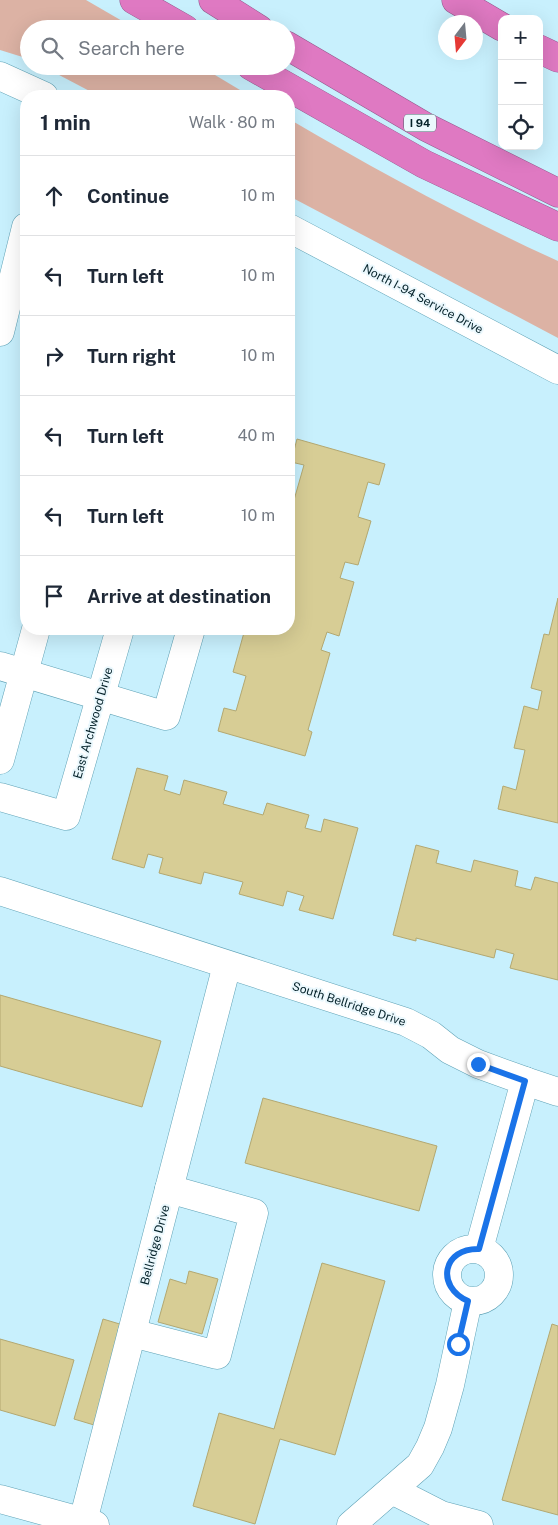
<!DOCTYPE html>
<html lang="en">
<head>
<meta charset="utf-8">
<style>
  body { margin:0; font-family:"Public Sans",sans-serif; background:#f6f6f7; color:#1f2937 }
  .controls { position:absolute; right:15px; top:15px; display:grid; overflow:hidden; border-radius:10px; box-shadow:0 5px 20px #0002 }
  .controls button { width:45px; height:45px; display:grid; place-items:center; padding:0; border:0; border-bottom:1px solid #e0e1e3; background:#fff; color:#1f2937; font:25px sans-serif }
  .compass { position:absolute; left:438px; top:15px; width:45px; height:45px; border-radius:50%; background:#fff; box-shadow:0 5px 20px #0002; rotate:196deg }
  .stop { position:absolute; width:15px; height:15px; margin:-11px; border:4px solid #1a73e8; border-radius:50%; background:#fff }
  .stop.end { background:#1a73e8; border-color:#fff; box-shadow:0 1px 5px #0008 }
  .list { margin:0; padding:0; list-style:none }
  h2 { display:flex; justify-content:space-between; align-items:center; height:65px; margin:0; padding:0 20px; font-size:21px }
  h2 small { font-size:16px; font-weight:400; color:#747a83 }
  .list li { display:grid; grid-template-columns:32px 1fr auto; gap:15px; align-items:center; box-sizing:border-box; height:80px; padding:0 20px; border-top:1px solid #e0e1e3 }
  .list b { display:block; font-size:19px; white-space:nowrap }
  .list em { font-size:16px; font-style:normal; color:#747a83 }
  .icon { flex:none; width:28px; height:28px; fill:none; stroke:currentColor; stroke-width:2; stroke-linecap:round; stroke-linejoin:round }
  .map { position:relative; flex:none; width:558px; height:1525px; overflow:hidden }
  .search { position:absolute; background:#fff; box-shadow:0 5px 20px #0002; left:20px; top:20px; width:275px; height:55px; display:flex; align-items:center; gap:12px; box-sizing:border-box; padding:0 18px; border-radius:28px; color:#747a83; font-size:19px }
  .panel { position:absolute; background:#fff; box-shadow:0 5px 20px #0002; left:20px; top:90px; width:275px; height:545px; border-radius:20px }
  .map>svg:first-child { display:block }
  .green { fill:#dcb2a4 }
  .building { fill:#d7cd95; stroke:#b3a871 }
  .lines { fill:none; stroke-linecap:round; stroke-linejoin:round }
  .minor-casing { stroke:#5fa2b6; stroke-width:29 }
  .highway-casing { stroke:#925a8c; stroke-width:29 }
  .minor { stroke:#fff; stroke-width:28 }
  .highway { stroke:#df79c2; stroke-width:28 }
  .route { stroke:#1a73e8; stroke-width:6 }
  .labels { text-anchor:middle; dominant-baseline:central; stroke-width:4; stroke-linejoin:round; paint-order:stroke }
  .shield { fill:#ebf8fd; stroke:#496269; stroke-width:1 }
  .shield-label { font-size:11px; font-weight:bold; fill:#042129 }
  .street-label { font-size:12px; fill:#042129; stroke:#ebf8fd }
</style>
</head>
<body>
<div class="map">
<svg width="558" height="1525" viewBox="0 0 558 1525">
  <rect width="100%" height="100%" fill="#c8f0fd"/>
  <!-- green -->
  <g class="green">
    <polygon points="0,0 86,0 136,29 29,29 29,59 0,50"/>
    <polygon points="42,66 200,66 250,96 99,96"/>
    <path d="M289,119C376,170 466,219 558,261V338L289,196Z"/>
  </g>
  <!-- building -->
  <g class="building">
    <polygon points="297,439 385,464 379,485 368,482 358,517 371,521 358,565 345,562 340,578 354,582 339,636 327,632 321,650 330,653 308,730 312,732 305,756 218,731 224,708 236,711 246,676 233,672 245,629 258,632 259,629 289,629 289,498 294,500 304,465 291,462"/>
    <polygon points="558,598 558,823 498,809 503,786 516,790 525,750 514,748 524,706 538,710 542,691 531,688 544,634 549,635"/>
    <polygon points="137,768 168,776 164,790 180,795 184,780 227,792 223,804 263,815 267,803 309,815 305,828 321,832 324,819 358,828 333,919 299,910 304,896 287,891 283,906 239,894 243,882 204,872 201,884 159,873 163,858 148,854 144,868 112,859"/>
    <polygon points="416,845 439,851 436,863 471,872 474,860 518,871 515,886 531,890 535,877 558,883 558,980 510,968 514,954 496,949 494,958 416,938 416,941 393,935"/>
    <polygon points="0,995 161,1041 142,1107 0,1066"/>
    <polygon points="263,1098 437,1146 419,1211 245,1163"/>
    <polygon points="322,1263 385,1281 335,1455 280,1439 255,1524 193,1506 219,1413 274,1429"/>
    <polygon points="189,1271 218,1279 202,1334 158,1322 170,1279 186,1284"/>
    <polygon points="103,1319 123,1325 94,1425 74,1419"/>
    <polygon points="552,1324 558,1326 558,1515 502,1500"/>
    <polygon points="0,1339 74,1360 55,1426 0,1410"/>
  </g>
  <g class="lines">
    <defs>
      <g id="minor">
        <polyline points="0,76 44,96"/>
        <polyline points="289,228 558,370"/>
        <polyline points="0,332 26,227"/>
        <polyline points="0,666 166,716 191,629"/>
        <polyline points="0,760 36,629"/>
        <polyline points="0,797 66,816 120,629"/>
        <polyline points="0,891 406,1022 431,1035 450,1050 478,1064 525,1081 479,1249"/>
        <polyline points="525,1081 558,1092"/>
        <circle cx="473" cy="1275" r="26"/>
        <polyline points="132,1333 217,1355 254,1213 169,1189"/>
        <polyline points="392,1490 441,1515 479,1525"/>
        <polyline points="0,1499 95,1525"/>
        <polyline points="82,1525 227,965"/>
        <polyline points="351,1525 420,1465 430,1447 438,1428 450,1385 468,1301"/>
      </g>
      <g id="highway">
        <polyline points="134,0 185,29"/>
        <polyline points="213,0 259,29"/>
        <polyline points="456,0 502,27"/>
        <polyline points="286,45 426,127 558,193"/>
        <polyline points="539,49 558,58"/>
        <polyline points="251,66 424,164 558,227"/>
      </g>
    </defs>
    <!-- minor casing -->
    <use href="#minor" class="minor-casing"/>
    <!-- highway casing -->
    <use href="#highway" class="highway-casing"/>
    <!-- minor -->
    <use href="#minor" class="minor"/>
    <!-- highway -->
    <use href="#highway" class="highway"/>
  </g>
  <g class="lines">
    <!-- route -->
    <path class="route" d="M458,1344L468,1301C435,1286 443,1248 479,1249L525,1081L478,1064"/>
  </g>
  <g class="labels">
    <!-- shield labels -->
    <rect class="shield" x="404" y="114.5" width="32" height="17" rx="4"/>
    <g class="shield-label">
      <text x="420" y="123">I 94</text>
    </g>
    <!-- street labels -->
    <g class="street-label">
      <text transform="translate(423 299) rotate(28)">North I-94 Service Drive</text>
      <text transform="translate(93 723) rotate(-74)">East Archwood Drive</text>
      <text transform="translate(349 1004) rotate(18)">South Bellridge Drive</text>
      <text transform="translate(155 1245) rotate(-75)">Bellridge Drive</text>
    </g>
  </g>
</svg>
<div class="controls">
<button>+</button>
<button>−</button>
<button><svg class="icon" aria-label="locate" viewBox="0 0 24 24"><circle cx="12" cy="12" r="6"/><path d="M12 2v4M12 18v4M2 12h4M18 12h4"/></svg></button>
</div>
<svg class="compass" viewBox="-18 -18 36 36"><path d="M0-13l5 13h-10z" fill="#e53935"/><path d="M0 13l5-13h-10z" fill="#747a83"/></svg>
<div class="stop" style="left:458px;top:1344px"></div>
<div class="stop end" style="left:478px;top:1064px"></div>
<div class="search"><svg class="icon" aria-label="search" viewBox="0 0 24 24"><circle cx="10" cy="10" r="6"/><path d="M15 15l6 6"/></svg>Search here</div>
<section class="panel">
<h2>1 min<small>Walk · 80 m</small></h2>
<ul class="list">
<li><svg class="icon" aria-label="ahead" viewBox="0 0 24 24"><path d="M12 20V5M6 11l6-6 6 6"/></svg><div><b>Continue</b></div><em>10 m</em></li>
<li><svg class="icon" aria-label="left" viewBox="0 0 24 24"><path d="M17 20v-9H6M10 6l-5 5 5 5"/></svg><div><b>Turn left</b></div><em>10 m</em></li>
<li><svg class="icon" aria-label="right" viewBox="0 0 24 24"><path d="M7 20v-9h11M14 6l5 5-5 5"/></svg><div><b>Turn right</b></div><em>10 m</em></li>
<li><svg class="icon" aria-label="left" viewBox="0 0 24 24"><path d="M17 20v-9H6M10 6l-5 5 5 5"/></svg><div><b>Turn left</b></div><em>40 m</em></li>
<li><svg class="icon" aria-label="left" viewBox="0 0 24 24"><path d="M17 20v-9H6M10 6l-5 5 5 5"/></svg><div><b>Turn left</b></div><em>10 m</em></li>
<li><svg class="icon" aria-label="arrive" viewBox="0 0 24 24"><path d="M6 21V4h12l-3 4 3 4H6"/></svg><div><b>Arrive at destination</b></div></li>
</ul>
</section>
</div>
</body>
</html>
